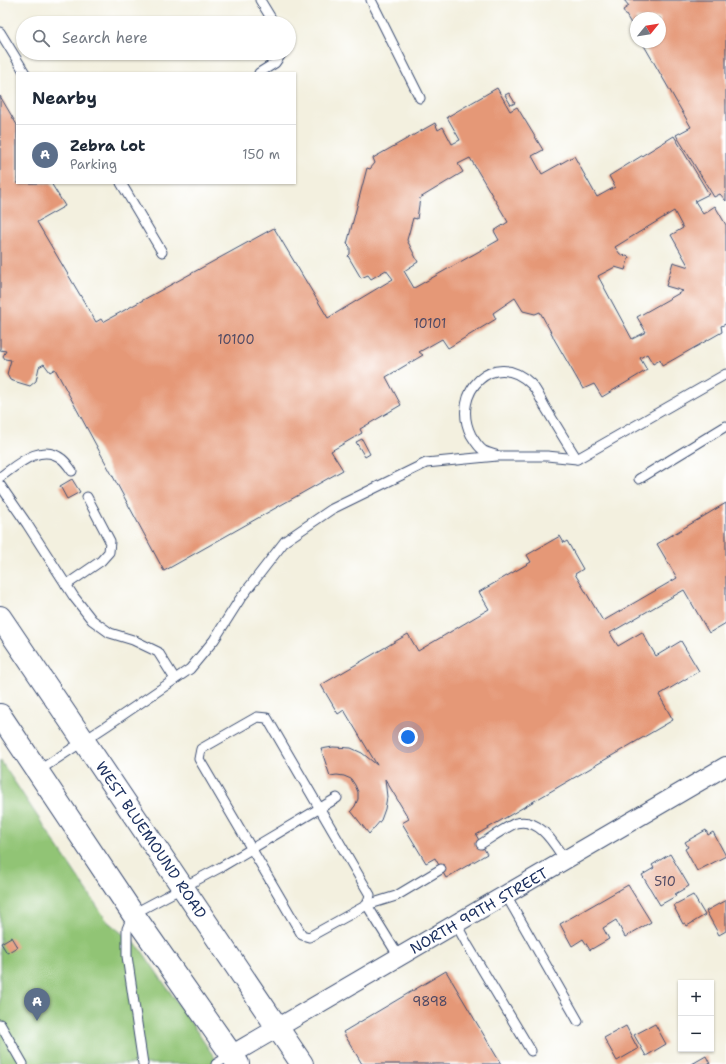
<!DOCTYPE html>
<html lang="en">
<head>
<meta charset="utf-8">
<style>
  body { margin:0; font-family:"Shantell Sans",sans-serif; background:#f6f6f7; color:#1f2937 }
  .controls { position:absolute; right:12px; bottom:12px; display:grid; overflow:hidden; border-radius:0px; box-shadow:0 1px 3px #0004 }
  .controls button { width:36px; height:36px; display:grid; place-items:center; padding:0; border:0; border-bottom:1px solid #e0e1e3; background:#fff; color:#1f2937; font:20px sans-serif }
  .compass { position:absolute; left:630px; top:12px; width:36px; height:36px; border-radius:50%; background:#fff; box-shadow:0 1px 3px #0004; rotate:60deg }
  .you { position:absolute; left:408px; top:737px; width:14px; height:14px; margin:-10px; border:3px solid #fff; border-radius:50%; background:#1a73e8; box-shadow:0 0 0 6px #1a73e833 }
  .badge { display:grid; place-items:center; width:26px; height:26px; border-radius:50%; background:#1a73e8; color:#fff; font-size:13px; font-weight:700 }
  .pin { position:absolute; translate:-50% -33px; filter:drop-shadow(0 1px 2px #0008) }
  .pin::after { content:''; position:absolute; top:21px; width:14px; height:12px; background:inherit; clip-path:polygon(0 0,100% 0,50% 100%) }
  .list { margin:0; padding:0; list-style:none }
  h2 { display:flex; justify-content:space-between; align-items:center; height:52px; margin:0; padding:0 16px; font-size:17px }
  h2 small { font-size:13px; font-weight:400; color:#747a83 }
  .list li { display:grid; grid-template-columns:26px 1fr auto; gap:12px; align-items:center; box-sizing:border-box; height:60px; padding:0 16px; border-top:1px solid #e0e1e3 }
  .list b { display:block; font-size:15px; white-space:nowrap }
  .list p { margin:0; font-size:13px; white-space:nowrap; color:#747a83 }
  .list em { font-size:13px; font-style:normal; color:#747a83 }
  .icon { flex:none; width:22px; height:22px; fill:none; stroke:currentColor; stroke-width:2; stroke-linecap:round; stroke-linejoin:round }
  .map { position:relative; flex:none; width:726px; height:1064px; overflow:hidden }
  .search { position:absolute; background:#fff; box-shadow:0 1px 3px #0004; left:16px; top:16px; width:280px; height:44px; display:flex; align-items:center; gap:10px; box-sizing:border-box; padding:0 14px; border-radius:22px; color:#747a83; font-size:15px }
  .panel { position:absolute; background:#fff; box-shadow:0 1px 3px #0004; left:16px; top:72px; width:280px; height:112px; border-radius:0px }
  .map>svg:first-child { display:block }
  .green { fill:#91c475; stroke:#567a6a }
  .building { fill:#e59877; fill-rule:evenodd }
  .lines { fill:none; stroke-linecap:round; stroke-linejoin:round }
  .lane-casing { stroke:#3b4c71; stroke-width:11 }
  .street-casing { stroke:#3b4c71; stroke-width:20 }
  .primary-casing { stroke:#3b4c71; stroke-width:24 }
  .lane { stroke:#fff; stroke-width:9 }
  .street { stroke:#fff; stroke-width:18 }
  .primary { stroke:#fff; stroke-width:22 }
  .labels { text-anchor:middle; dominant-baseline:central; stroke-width:3.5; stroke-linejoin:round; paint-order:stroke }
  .number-label { font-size:13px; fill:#4e4964 }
  .street-label { font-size:15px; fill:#1b2f5e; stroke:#fff }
</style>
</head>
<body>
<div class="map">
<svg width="726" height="1064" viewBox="0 0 726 1064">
  <rect width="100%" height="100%" fill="#fff"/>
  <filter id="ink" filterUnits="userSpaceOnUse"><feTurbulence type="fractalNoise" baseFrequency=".025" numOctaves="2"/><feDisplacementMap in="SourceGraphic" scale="8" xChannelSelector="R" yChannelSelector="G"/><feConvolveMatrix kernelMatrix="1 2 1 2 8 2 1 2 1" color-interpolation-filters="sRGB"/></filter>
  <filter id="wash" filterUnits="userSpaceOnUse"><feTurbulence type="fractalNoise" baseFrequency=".012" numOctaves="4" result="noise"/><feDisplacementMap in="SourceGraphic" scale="16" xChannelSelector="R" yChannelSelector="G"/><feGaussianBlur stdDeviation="0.9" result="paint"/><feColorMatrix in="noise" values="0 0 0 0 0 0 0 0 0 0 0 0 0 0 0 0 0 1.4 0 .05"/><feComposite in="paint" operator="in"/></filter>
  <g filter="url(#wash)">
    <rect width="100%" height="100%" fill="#f3f0df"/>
    <!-- green -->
    <polygon class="green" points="0,760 107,921 140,948 219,1064 0,1064"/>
    <g id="blocks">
      <!-- building -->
      <g class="building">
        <polygon points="624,0 726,0 726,201 720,194 714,197 676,135 691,127 642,42 660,42 660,18 636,18 636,32 623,10 629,6"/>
        <path d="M497,88L510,111L517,107L543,150L532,156L542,174L574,156L597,197L615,187L609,176L674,136L709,194L695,201L703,214L715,206L726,225V324L721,326L722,332L662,366L660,360L653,364L647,354L640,358L647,370L602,397L594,384L583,389L553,337V336L540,312L535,314L523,311L515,298L493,313L496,319L448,348L442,339L419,352L423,355L386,377L401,405L360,429L362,433L331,451L343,470L164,571L55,369L50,372L44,364L39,367L36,381L30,386L10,380L7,374L11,360L5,359L3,356L6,351L0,350V96L17,125V183H51L65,206L37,222L96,322L101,319L103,322L274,228L328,318L393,279L386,270L371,279L368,275L361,278L348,256L350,254V247L347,244L367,168L370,169L375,163L373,158L435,123L438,130L443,127L452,144L460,140L447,117ZM470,158L508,222L494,231L499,240L414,288L404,271L418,262L407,240L413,218L417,219L420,198L463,172L458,164ZM674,211L683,228L671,235L689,267L673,262L666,286L683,291L637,317L646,332L632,339L598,276L615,267L625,270L629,257L620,254L615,247Z"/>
        <polygon points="509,93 515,103 511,105 505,95"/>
        <polygon points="362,439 370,454 365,457 356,442"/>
        <polygon points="72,479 80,492 67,499 60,486"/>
        <polygon points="726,503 726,623 709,633 684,590 610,633 618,646 642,632 656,656 681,641 699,671 659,695 673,720 476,835 487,854 446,878 435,858 426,863 402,823 409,819 385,779 387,797 385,809 381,820 369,834 351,811 355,806 358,799 358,792 355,785 351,779 344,776 337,775 330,776 321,749 333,747 351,748 362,753 377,765 344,710 338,714 321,685 408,634 418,651 489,609 479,592 531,562 527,555 560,536 564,543 567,541 583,569 575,574 603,621 677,578 657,544"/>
        <polygon points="706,830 708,835 713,832 726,856 697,871 685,849 688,847 685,842"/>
        <polygon points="670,854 689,886 675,894 676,896 660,905 642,875 654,868 652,865"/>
        <polygon points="628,885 651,922 625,937 616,920 603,928 609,939 590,950 583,939 572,946 560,924"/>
        <polygon points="693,895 705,915 687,926 685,923 683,924 675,909 676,909 674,905"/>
        <polygon points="726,900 726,931 719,935 706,911"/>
        <polygon points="11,937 17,947 7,953 1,943"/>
        <polygon points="446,971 501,1064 362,1064 343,1032"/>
        <polygon points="655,1024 666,1044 646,1056 634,1035"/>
        <polygon points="626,1026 638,1049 617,1061 604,1038"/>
        <polygon points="706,1056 710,1064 692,1064"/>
      </g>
    </g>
  </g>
  <g filter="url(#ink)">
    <use href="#blocks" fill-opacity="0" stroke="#3b4c71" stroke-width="1"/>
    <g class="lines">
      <defs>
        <g id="lane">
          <polyline points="260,0 274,23"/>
          <polyline points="371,0 420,98"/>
          <polyline points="0,32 25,73"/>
          <polyline points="259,73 275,63 282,53"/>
          <polyline points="121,183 162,252"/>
          <path d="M496,455C492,454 488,453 484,451C479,448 474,440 471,435C450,393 494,347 531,384C537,390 541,400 545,407C556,425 566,442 577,459"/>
          <path d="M0,477C17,465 41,442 62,459C66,462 69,467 72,471"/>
          <polyline points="639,479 726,426"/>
          <polyline points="0,485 27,524 74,597 92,620 110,633 133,640 158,652 175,679"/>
          <polyline points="66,585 101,561 109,552 110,541 87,497"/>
          <polygon points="257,717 267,718 370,895 367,905 309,937 302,935 199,759 201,749"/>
          <polyline points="38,771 108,725 190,669 214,640 240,599 285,541 332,509 426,463 497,456 547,456 577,459 726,374"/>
          <path d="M481,844C489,839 508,826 516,823C540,817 554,844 565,860"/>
          <polyline points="506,895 578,1021"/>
          <polyline points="456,924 467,944 531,1051"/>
          <polyline points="399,957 367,905 396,896 441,869"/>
          <polyline points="0,1024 23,1064"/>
          <polyline points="143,1064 127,956 127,929 133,914 221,867 337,798"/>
          <polyline points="216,1064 231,1055"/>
        </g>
        <polyline id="street" points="231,1055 726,766"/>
        <g id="primary">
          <polyline points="0,617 302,1064"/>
          <polyline points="0,715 133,914 238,1064"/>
        </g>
      </defs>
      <!-- lane casing -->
      <use href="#lane" class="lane-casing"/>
      <!-- street casing -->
      <use href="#street" class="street-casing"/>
      <!-- primary casing -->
      <use href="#primary" class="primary-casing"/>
      <!-- lane -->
      <use href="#lane" class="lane"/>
      <!-- street -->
      <use href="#street" class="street"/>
      <!-- primary -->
      <use href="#primary" class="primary"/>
    </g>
  </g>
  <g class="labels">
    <!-- number labels -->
    <g class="number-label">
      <text x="430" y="323">10101</text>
      <text x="236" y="339">10100</text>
      <text x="665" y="881">510</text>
      <text x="430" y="1001">9898</text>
    </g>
    <!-- street labels -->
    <g class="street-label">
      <text transform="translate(151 840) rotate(56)">WEST BLUEMOUND ROAD</text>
      <text transform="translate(479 911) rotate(-30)">NORTH 99TH STREET</text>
    </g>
  </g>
</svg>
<div class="controls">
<button>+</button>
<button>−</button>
</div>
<svg class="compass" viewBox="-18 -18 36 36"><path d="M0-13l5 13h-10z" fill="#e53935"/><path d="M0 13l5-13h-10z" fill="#747a83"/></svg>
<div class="you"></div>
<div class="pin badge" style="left:37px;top:1021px;background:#5c6f8a">A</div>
<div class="search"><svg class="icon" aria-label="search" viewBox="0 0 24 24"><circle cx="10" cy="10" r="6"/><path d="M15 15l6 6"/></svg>Search here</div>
<section class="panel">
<h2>Nearby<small></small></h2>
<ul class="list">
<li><span class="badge" style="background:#5c6f8a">A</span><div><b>Zebra Lot</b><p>Parking</p></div><em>150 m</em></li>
</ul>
</section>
</div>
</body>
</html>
